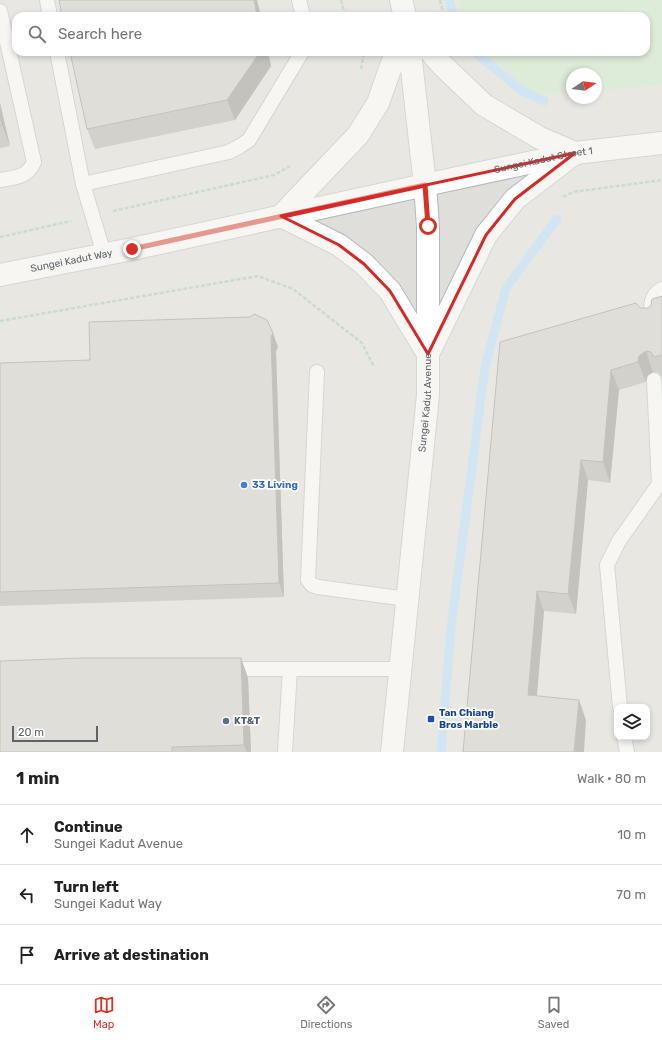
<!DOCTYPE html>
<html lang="en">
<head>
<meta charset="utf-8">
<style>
  body { margin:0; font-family:Rubik,sans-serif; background:#f6f6f6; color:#222 }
  .controls { position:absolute; right:12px; bottom:12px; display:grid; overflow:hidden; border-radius:8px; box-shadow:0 2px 6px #0003 }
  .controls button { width:36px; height:36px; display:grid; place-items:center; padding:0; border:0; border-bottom:1px solid #e0e0e0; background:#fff; color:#222; font:20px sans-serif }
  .compass { position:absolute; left:566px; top:68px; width:36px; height:36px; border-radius:50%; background:#fff; box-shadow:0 2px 6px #0003; rotate:77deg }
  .scale { position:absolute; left:12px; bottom:10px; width:86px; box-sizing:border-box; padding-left:4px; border:2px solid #5f6368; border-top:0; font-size:11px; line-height:14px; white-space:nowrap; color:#5f6368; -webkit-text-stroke:3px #fff; paint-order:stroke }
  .stop { position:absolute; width:12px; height:12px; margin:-9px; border:3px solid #d93025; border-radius:50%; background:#fff }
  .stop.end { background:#d93025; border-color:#fff; box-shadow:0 1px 4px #0008 }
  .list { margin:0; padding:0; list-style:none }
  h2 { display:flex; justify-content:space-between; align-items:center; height:52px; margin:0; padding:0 16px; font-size:17px }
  h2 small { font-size:13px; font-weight:400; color:#767676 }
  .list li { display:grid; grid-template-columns:26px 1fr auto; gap:12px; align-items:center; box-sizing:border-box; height:60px; padding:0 16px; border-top:1px solid #e0e0e0 }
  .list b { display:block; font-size:15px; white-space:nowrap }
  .list p { margin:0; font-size:13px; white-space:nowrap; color:#767676 }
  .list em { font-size:13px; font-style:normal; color:#767676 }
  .icon { flex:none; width:22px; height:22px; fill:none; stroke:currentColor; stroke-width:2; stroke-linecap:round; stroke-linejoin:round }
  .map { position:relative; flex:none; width:662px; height:752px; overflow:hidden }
  .search { position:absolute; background:#fff; box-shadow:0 2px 6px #0003; left:12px; right:12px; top:12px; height:44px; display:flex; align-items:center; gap:10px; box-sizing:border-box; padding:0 14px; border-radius:12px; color:#767676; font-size:15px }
  .sheet { height:232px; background:#fff }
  nav { display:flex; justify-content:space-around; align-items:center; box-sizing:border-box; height:56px; border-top:1px solid #e0e0e0; background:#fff; font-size:11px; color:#767676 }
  nav a { display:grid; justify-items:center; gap:2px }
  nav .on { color:#d93025 }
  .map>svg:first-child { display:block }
  .industrial { fill:#e0deda; fill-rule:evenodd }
  .green { fill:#c5e8c5 }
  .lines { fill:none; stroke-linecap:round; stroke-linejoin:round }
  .stream { stroke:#aadaff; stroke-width:9 }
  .service-casing { stroke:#b5b8bc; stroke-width:16 }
  .minor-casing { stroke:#b5b8bc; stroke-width:24 }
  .tertiary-casing { stroke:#b5b8bc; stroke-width:24 }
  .path { stroke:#9cc7a9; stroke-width:2.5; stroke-dasharray:4 2; stroke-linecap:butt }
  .service { stroke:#fff; stroke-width:14 }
  .minor { stroke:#fff; stroke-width:22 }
  .tertiary { stroke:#fff; stroke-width:22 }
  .wall { fill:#afaea9 }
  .shaded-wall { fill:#8f8d8a }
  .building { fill:#cccac5; stroke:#8f8d8a }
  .route { stroke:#d93025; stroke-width:5 }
  .marked { fill:none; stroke:#d62828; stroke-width:3; stroke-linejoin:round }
  .shop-dot { fill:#3f7fe0; stroke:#fff; stroke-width:1.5 }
  .transit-dot { fill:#1a4fb4; stroke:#fff; stroke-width:1.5 }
  .service-dot { fill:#5c6f8a; stroke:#fff; stroke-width:1.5 }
  .labels { text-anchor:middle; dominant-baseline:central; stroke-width:3.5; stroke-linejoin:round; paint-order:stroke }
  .street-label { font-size:10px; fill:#5f6368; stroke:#fff }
  .shop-label { font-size:10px; font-weight:bold; fill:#366cbe; stroke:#fff; text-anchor:start }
  .transit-label { font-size:10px; font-weight:bold; fill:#164399; stroke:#fff; text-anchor:start }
  .service-label { font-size:10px; font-weight:bold; fill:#4e5e75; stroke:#fff; text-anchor:start }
</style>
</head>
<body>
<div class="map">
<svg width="662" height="752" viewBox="0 0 662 752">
  <rect width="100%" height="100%" fill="#f1efe8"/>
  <!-- industrial -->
  <path class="industrial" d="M0,0H662V752H0ZM16,16H646V52H16ZM572,74H596V98H572ZM617,707H647V737H617Z"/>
  <!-- green -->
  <polygon class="green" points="458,0 662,0 662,85 596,91 596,74 572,74 572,93 533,94 484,52 646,52 646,16 462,16"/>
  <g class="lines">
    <!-- stream -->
    <g class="stream">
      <polyline points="449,0 454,16"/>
      <polyline points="475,52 522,91 544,101"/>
      <polyline points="441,752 451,628 485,367 506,288 557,219"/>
    </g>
    <defs>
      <g id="service">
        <polyline points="47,0 50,16"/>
        <polyline points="299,0 303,16"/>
        <path d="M0,11L34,162C27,178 16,177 0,180"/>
        <polyline points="57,52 83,184 104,254"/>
        <polyline points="83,184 229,152 240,146 249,140 302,52"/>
        <path d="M651,321C651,308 649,296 662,289"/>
        <polyline points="317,372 308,580 312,585 318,587 407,599"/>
        <polyline points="226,669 400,669"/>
        <polyline points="620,707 607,565 619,541 659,484 654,380"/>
        <polyline points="624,737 627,752"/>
        <polyline points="285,752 290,669"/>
      </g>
      <g id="minor">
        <path id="s1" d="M0,275L132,249L425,185"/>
      </g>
      <g id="tertiary">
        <polyline points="401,0 405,16"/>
        <polyline points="396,52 378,103 358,135 281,216 339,245 364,264 390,291 428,354"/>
        <polyline points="431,52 442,65 484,105 540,138 575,153"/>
        <path id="s2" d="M425,185L575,153L662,143"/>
        <polyline points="430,350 486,235 515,199 575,153"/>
        <path id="s3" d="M392,752L428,395V226L425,185L410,52"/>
      </g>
    </defs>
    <!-- service casing -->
    <use href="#service" class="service-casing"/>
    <!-- minor casing -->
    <use href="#minor" class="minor-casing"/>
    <!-- tertiary casing -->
    <use href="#tertiary" class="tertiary-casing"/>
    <!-- path -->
    <g class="path">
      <polyline points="341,0 345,16"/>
      <polyline points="440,0 444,16"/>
      <polyline points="361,69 364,52"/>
      <polyline points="563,197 573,192 662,180"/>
      <polyline points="113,211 274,175 290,166"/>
      <polyline points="0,237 71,221"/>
      <polyline points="0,321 258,276 293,289 362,343 374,367"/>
    </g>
    <!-- service -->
    <use href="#service" class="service"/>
    <!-- minor -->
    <use href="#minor" class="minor"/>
    <!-- tertiary -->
    <use href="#tertiary" class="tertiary"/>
  </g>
  <!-- wall -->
  <g class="wall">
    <polygon points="70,52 268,52 271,66 235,120 95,149 87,129"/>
    <polygon points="0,103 10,146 0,148"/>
    <polygon points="662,296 662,377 658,373 653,372 647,376 646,382 619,390 610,483 588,480 576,614 544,611 537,696 586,720 463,752 500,342 640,308 648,308"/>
    <polygon points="278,347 276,351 284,597 0,606 0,363 90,360"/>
    <polygon points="241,658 248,678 251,752 0,752"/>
  </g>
  <!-- shaded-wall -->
  <g class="shaded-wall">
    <polygon points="254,0 257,0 261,16 257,16"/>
    <polygon points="260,52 268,52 271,66 235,120 227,100"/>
    <polygon points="0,103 10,146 2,125 0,116"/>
    <polygon points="273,333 278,347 276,351 284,597 279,583 271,337"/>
    <polygon points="646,351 653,372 647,376 646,382 638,362 639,356"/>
    <polygon points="611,370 619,390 610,483 603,462"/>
    <polygon points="581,460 588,480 576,614 568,594"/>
    <polygon points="537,591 544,611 535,715 528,695"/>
    <polygon points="241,658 248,678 251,752 247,752 244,745"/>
    <polygon points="579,700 586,720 584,752 574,752"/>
  </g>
  <!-- building -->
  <g class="building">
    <polygon points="59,0 254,0 257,16 62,16"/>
    <polygon points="70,52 260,52 227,100 87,129"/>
    <polygon points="0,116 2,125 0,126"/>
    <polygon points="662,296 662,355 654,357 651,352 646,351 639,356 638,362 611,370 603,462 581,460 568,594 537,591 528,695 579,700 574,752 463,752 500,342 636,303 640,308 648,308 651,305 652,299"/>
    <polygon points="254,314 267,320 273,333 271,337 279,583 0,592 0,363 90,360 89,322 250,317"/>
    <polygon points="81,658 241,658 244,745 172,747 172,752 0,752 0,661"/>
  </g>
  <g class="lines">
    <!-- route -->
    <polyline class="route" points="132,249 425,185 428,226"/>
  </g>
  <!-- marked area -->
  <path d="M0 0H662V752H0ZM575,153L515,199L486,235L428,354L390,291L364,264L339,245L281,216Z" fill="#f1efe8" fill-opacity=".55" fill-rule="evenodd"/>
  <path class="marked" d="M575,153L515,199L486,235L428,354L390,291L364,264L339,245L281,216Z"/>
  <!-- markers -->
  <circle class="shop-dot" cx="244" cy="485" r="4"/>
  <rect class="transit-dot" x="427" y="715" width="8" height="8" rx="2"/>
  <circle class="service-dot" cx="226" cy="721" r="4"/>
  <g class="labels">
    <!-- street labels -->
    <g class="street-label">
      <text stroke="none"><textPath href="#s2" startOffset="121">Sungei Kadut Street 1</textPath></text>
      <text stroke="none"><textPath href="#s1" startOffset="73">Sungei Kadut Way</textPath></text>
      <text stroke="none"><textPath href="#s3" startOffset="351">Sungei Kadut Avenue</textPath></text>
    </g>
    <!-- shop labels -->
    <g class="shop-label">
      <text x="252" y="485">33 Living</text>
    </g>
    <!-- transit labels -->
    <g class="transit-label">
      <text x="439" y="713">Tan Chiang<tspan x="439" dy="12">Bros Marble</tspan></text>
    </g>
    <!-- service labels -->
    <g class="service-label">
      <text x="234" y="721">KT&amp;T</text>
    </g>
  </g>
</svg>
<div class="controls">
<button><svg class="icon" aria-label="layers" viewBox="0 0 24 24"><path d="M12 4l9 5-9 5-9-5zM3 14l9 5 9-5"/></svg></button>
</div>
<svg class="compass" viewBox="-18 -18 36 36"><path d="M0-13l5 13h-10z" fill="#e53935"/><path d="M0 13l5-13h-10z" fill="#767676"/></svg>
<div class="scale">20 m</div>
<div class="stop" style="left:428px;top:226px"></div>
<div class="stop end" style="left:132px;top:249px"></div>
<div class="search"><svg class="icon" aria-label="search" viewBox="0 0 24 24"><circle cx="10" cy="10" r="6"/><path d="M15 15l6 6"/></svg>Search here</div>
</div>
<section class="sheet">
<h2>1 min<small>Walk · 80 m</small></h2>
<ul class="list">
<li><svg class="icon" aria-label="ahead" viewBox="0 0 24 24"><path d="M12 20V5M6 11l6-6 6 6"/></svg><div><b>Continue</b><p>Sungei Kadut Avenue</p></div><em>10 m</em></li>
<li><svg class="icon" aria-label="left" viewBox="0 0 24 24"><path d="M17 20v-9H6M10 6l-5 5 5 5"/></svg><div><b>Turn left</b><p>Sungei Kadut Way</p></div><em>70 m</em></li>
<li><svg class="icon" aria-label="arrive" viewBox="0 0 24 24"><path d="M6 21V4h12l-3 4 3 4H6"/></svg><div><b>Arrive at destination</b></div></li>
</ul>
</section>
<nav>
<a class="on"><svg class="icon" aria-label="map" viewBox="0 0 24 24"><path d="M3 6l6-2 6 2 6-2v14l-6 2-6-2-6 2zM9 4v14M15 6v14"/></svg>Map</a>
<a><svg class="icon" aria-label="directions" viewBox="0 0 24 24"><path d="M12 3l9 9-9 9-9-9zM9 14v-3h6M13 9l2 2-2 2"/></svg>Directions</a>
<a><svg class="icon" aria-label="saved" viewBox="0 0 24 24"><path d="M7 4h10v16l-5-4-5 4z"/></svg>Saved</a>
</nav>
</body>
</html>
